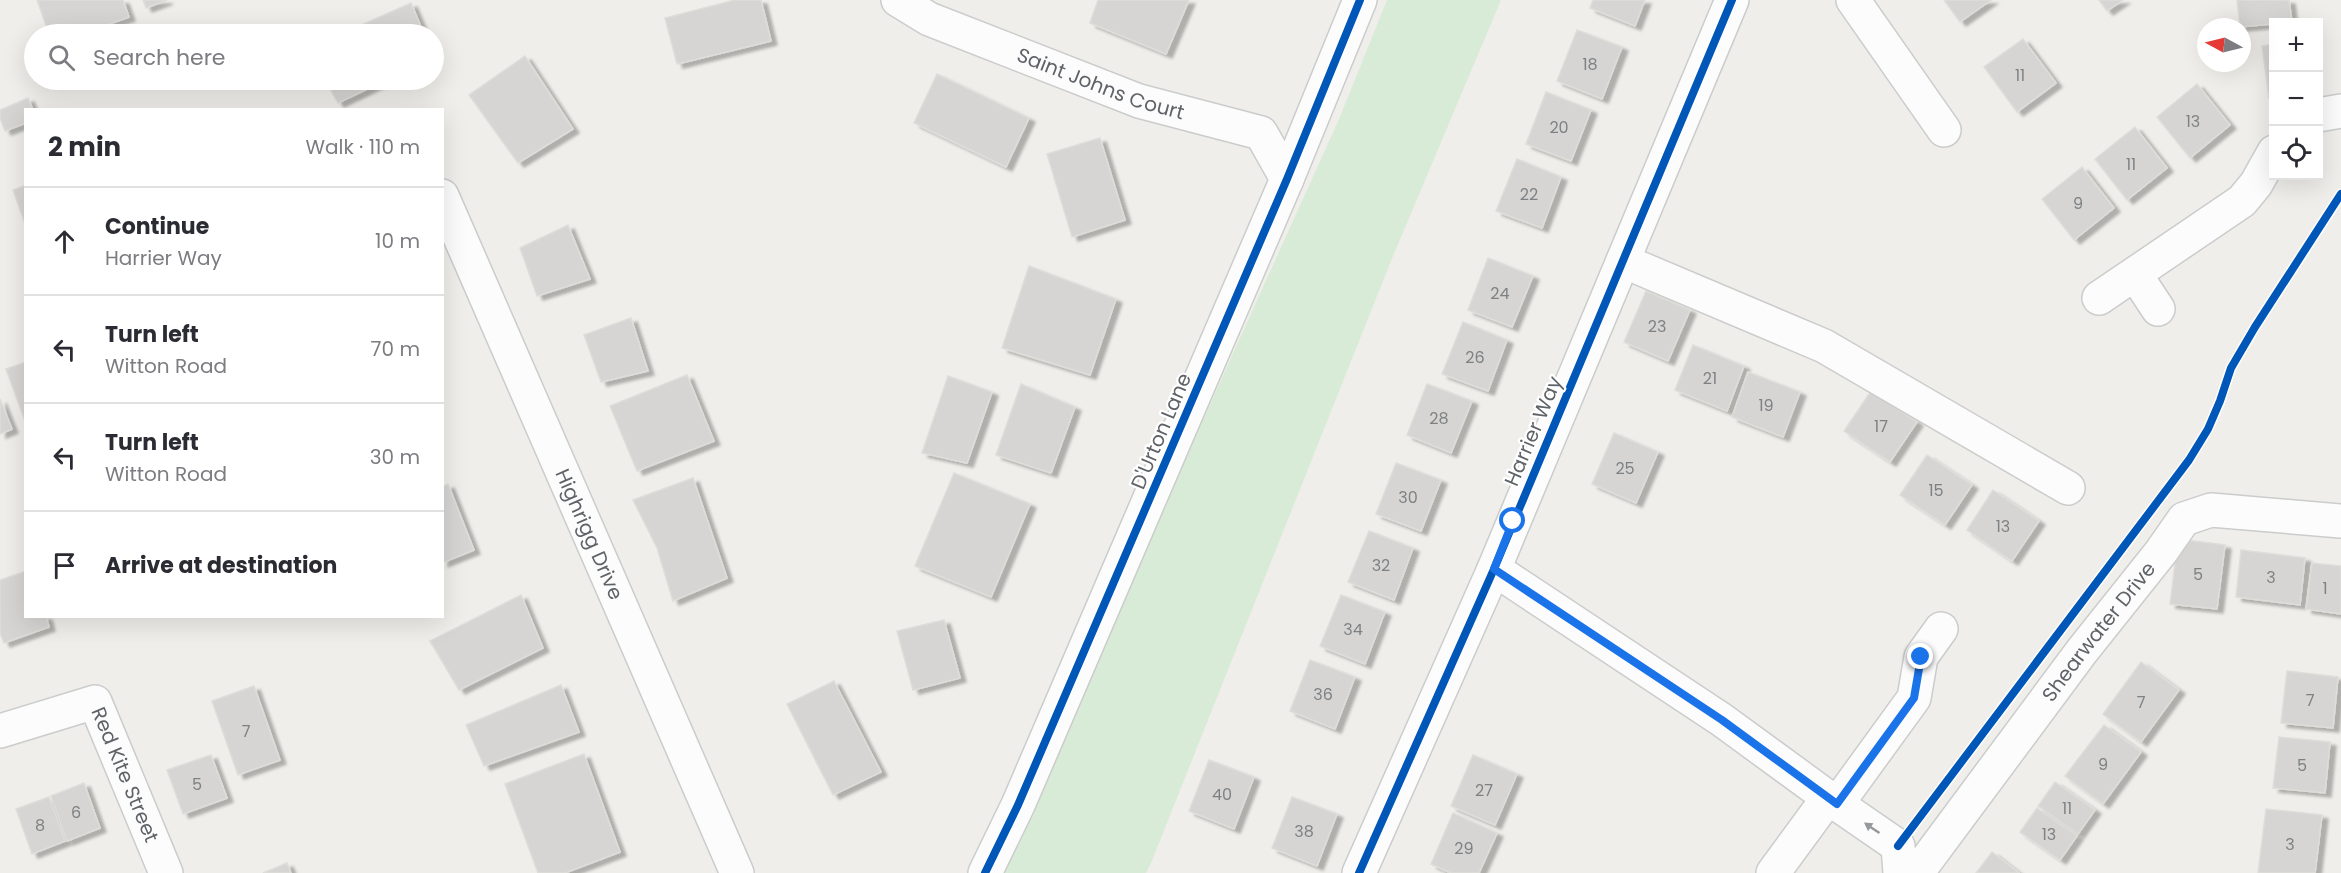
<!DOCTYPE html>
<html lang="en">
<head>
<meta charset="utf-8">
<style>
  body { margin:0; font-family:Poppins,sans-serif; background:#f7f7f7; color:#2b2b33 }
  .controls { position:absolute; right:18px; top:18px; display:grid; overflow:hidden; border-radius:0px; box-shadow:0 6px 24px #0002 }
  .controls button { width:54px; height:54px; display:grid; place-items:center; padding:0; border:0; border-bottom:2px solid #e1e1e2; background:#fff; color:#2b2b33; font:30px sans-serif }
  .compass { position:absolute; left:2197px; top:18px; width:54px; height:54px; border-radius:50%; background:#fff; box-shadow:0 6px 24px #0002; rotate:277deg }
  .stop { position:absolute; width:18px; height:18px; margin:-14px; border:4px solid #1a73e8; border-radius:50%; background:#fff }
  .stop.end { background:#1a73e8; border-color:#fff; box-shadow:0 2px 6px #0008 }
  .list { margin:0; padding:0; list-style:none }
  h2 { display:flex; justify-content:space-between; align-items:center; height:78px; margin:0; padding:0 24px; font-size:26px }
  h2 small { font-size:20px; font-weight:400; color:#7c7c81 }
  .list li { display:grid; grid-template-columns:39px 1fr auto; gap:18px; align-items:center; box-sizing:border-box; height:108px; padding:0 24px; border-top:2px solid #e1e1e2 }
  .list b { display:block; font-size:22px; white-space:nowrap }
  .list p { margin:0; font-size:20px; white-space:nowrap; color:#7c7c81 }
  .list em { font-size:20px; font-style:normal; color:#7c7c81 }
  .icon { flex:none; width:33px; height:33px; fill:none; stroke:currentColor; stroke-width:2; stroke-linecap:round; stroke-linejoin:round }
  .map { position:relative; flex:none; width:2341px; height:873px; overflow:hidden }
  .search { position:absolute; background:#fff; box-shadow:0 6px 24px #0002; left:24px; top:24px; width:420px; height:66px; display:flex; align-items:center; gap:15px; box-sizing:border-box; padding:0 21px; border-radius:33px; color:#7c7c81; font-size:22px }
  .panel { position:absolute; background:#fff; box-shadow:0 6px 24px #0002; left:24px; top:108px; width:420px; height:510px; border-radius:0px }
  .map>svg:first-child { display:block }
  .green { fill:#d8ebd6 }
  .building { fill:#d6d5d3; stroke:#deddd9; stroke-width:1.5; filter:url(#shadow) }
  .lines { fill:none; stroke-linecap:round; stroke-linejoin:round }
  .street-casing { stroke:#cbcccc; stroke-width:36 }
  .street { stroke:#fdfcfc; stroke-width:33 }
  .cycleway-casing { stroke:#fff; stroke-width:11 }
  .cycleway { stroke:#0057b8; stroke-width:8 }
  .oneway { fill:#96999c }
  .route { stroke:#1a73e8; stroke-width:8 }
  .labels { text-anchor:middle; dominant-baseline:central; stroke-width:4.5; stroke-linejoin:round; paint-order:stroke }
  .number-label { font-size:16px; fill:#7e8184 }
  .street-label { font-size:20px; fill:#5f6368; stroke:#fff }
</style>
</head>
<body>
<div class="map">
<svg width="2341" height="873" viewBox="0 0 2341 873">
  <defs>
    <filter id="shadow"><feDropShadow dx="6" dy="4" stdDeviation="1.5" flood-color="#0004"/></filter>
  </defs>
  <rect width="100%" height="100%" fill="#efeeea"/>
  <!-- green -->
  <polygon class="green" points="1387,0 1501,0 1391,261 1151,863 1146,873 998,873 1340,117"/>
  <!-- building -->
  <g class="building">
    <polygon points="37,0 123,0 129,17 81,34 49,34"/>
    <polygon points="143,0 167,0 146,8"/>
    <polygon points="735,0 761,0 771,41 677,64 665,18"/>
    <polygon points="1098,0 1189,0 1166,54 1090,23"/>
    <polygon points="1593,0 1645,0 1635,26 1590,8"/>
    <polygon points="1944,0 1991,0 1960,22"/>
    <polygon points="2099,0 2123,0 2107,11"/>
    <polygon points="2237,0 2289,0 2292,22 2240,27"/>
    <polygon points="411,3 424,34 341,34"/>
    <polygon points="1577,30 1622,47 1602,99 1557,81"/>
    <polygon points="2023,39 2056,83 2017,112 1984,67"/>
    <polygon points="2274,44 2274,97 2269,98 2262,46"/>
    <polygon points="525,56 573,129 518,163 469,95"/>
    <polygon points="937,74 1029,118 1006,167 914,123"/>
    <polygon points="325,80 386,80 338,103"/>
    <polygon points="2197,84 2230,125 2190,158 2157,117"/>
    <polygon points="1546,92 1591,110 1571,161 1526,144"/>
    <polygon points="28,98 33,110 26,110 26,123 5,131 0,118 0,110"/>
    <polygon points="2135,127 2167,168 2127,200 2095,159"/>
    <polygon points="1100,138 1125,220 1072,237 1047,154"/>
    <polygon points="1517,159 1561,177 1542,228 1496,211"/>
    <polygon points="2082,167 2114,208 2074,240 2042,199"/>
    <polygon points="26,185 26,227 13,190"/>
    <polygon points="568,225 590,279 537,296 520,248"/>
    <polygon points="1488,258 1533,276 1512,327 1468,310"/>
    <polygon points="1029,266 1116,299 1090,375 1002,348"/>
    <polygon points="1646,291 1690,310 1668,361 1624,342"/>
    <polygon points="631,318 648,371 601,382 584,335"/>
    <polygon points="1463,322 1507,340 1488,391 1442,374"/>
    <polygon points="1693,345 1744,366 1727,411 1675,390"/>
    <polygon points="26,362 26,424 6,369"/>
    <polygon points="1748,372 1800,392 1783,437 1732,417"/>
    <polygon points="687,375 714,441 637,471 610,406"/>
    <polygon points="948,376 992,392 967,463 922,453"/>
    <polygon points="1021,384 1075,407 1051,473 996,455"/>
    <polygon points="1427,384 1472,401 1451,453 1407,435"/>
    <polygon points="1871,391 1917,422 1890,462 1844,431"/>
    <polygon points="0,399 12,429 0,434"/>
    <polygon points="1614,433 1658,452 1636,503 1592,484"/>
    <polygon points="1927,455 1972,485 1945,525 1900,495"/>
    <polygon points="1396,463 1441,480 1421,531 1376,514"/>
    <polygon points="954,473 1030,504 991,597 915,566"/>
    <polygon points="693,478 727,578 673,601 657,548 633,500"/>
    <polygon points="448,484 474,550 442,563 442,487"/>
    <polygon points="1993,490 2039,521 2012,561 1967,530"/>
    <polygon points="1369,531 1413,548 1394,600 1348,582"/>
    <polygon points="2178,539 2225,545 2217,609 2170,604"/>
    <polygon points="2241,550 2305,558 2300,605 2236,597"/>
    <polygon points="2312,563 2341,566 2341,614 2306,609"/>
    <polygon points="26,571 26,616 46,616 49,627 4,643 0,633 0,580"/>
    <polygon points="521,595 543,648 459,690 430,641"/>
    <polygon points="1341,595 1385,612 1365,664 1320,646"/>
    <polygon points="944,620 960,678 913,690 897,631"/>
    <polygon points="1310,660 1355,677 1335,729 1290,711"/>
    <polygon points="2141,662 2179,690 2141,742 2103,714"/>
    <polygon points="2287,671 2338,677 2333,728 2281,723"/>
    <polygon points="834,681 881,772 833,795 787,704"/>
    <polygon points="561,685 579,732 484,766 466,725"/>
    <polygon points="254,686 280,760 238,775 212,701"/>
    <polygon points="2104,725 2141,752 2103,804 2065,776"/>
    <polygon points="2279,737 2330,742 2325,793 2273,788"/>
    <polygon points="584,754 620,852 565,873 538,873 505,784"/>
    <polygon points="211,755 227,798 183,814 167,770"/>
    <polygon points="1473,755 1517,774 1495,825 1451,806"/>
    <polygon points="1209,760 1254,777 1234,829 1189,811"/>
    <polygon points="2055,782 2095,810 2078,834 2038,806"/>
    <polygon points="84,783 100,828 67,841 51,796"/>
    <polygon points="49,797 65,841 32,854 16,809"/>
    <polygon points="1292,797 1337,814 1317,866 1272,848"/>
    <polygon points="2037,808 2077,836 2060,860 2020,832"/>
    <polygon points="2266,809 2322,815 2315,873 2258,873"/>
    <polygon points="1453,813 1497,833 1479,873 1451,873 1431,864"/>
    <polygon points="1992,852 2019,873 1976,873"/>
    <polygon points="287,863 291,873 263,873"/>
  </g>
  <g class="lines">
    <defs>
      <g id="street">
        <path id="s1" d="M898,0L929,19L1139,101L1261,133L1287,179"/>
        <polyline points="1853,0 1944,130"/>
        <polyline points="2318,115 2341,111"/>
        <path id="s2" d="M442,196L737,873"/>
        <polyline points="1623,261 1824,346 2068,488"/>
        <polyline points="2135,274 2158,309"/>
        <polyline points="2099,298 2242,201 2256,184 2274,152"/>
        <polyline points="1494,569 1722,720 1837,804 1898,846 1900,873"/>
        <path id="s3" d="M0,731L95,702L166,873"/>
        <polyline points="1837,804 1914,698 1921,657 1941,629"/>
        <polyline points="985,873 1018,805 1287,179 1360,0"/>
        <polyline points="1359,873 1494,569 1732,0"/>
        <polyline points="1773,873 1828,798"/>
        <path id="s4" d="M1917,873L2082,651L2161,552L2184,519L2211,510L2341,521"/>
      </g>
    </defs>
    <!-- street casing -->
    <use href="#street" class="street-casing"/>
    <!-- street -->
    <use href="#street" class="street"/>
    <defs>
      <g id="cycleway">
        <polyline points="1898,846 2189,460 2208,429 2220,401 2231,368 2255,327 2341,194"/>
        <polyline points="985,873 1018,805 1287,179 1360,0"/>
        <polyline points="1359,873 1494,569 1732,0"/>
      </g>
    </defs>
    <!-- cycleway casing -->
    <use href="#cycleway" class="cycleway-casing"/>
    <!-- cycleway -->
    <use href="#cycleway" class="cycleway"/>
  </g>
  <!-- one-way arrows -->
  <defs><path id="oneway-solid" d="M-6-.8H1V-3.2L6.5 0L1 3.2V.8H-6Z" transform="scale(1.5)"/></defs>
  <use class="oneway" href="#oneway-solid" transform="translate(1872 828) rotate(-146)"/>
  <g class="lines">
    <!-- route -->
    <polyline class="route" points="1513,521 1494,569 1722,720 1837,804 1914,698 1921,657"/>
  </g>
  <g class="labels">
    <!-- number labels -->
    <g class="number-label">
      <text x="1590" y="64">18</text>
      <text x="2020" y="75">11</text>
      <text x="2193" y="121">13</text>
      <text x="1559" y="127">20</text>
      <text x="2131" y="164">11</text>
      <text x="1529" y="194">22</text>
      <text x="2078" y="203">9</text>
      <text x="1500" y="293">24</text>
      <text x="1657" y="326">23</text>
      <text x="1475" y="357">26</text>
      <text x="1710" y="378">21</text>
      <text x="1766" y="405">19</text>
      <text x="1439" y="418">28</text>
      <text x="1881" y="426">17</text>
      <text x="1625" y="468">25</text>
      <text x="1936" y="490">15</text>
      <text x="1408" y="497">30</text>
      <text x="2003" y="526">13</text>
      <text x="1381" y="565">32</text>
      <text x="2198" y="574">5</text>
      <text x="2271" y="577">3</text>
      <text x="2325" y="588">1</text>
      <text x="1353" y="629">34</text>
      <text x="1323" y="694">36</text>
      <text x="2310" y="700">7</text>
      <text x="2141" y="702">7</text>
      <text x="246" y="731">7</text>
      <text x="2103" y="764">9</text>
      <text x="2302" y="765">5</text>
      <text x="197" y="784">5</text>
      <text x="1484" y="790">27</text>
      <text x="1222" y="794">40</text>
      <text x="2067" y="808">11</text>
      <text x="76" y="812">6</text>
      <text x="40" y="825">8</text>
      <text x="1304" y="831">38</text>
      <text x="2049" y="834">13</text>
      <text x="2290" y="844">3</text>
      <text x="1464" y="848">29</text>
    </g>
    <!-- street labels -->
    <g class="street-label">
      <text stroke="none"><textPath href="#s1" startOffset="220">Saint Johns Court</textPath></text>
      <text transform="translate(1161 431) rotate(-67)">D'Urton Lane</text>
      <text transform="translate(1533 431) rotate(-67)">Harrier Way</text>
      <text stroke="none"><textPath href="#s2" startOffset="369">Highrigg Drive</textPath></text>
      <text stroke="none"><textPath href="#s4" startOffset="302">Shearwater Drive</textPath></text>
      <text stroke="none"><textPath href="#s3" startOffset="178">Red Kite Street</textPath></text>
    </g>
  </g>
</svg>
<div class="controls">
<button>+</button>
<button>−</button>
<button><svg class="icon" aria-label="locate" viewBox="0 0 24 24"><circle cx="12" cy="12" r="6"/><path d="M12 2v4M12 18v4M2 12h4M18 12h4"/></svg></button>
</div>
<svg class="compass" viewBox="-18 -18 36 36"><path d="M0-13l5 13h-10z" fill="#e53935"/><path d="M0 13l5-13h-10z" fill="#7c7c81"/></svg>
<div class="stop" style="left:1513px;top:521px"></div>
<div class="stop end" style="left:1921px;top:657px"></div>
<div class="search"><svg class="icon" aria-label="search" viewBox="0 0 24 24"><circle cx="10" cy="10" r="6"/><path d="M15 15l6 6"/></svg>Search here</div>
<section class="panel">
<h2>2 min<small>Walk · 110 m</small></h2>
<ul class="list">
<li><svg class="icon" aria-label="ahead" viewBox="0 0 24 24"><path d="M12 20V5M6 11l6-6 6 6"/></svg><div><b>Continue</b><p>Harrier Way</p></div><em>10 m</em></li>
<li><svg class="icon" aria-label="left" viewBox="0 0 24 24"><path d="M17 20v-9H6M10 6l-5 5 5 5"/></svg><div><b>Turn left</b><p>Witton Road</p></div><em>70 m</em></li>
<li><svg class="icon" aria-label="left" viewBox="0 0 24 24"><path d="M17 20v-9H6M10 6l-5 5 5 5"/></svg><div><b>Turn left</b><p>Witton Road</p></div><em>30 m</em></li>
<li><svg class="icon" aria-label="arrive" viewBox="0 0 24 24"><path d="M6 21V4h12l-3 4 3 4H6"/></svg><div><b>Arrive at destination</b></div></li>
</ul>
</section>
</div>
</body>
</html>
